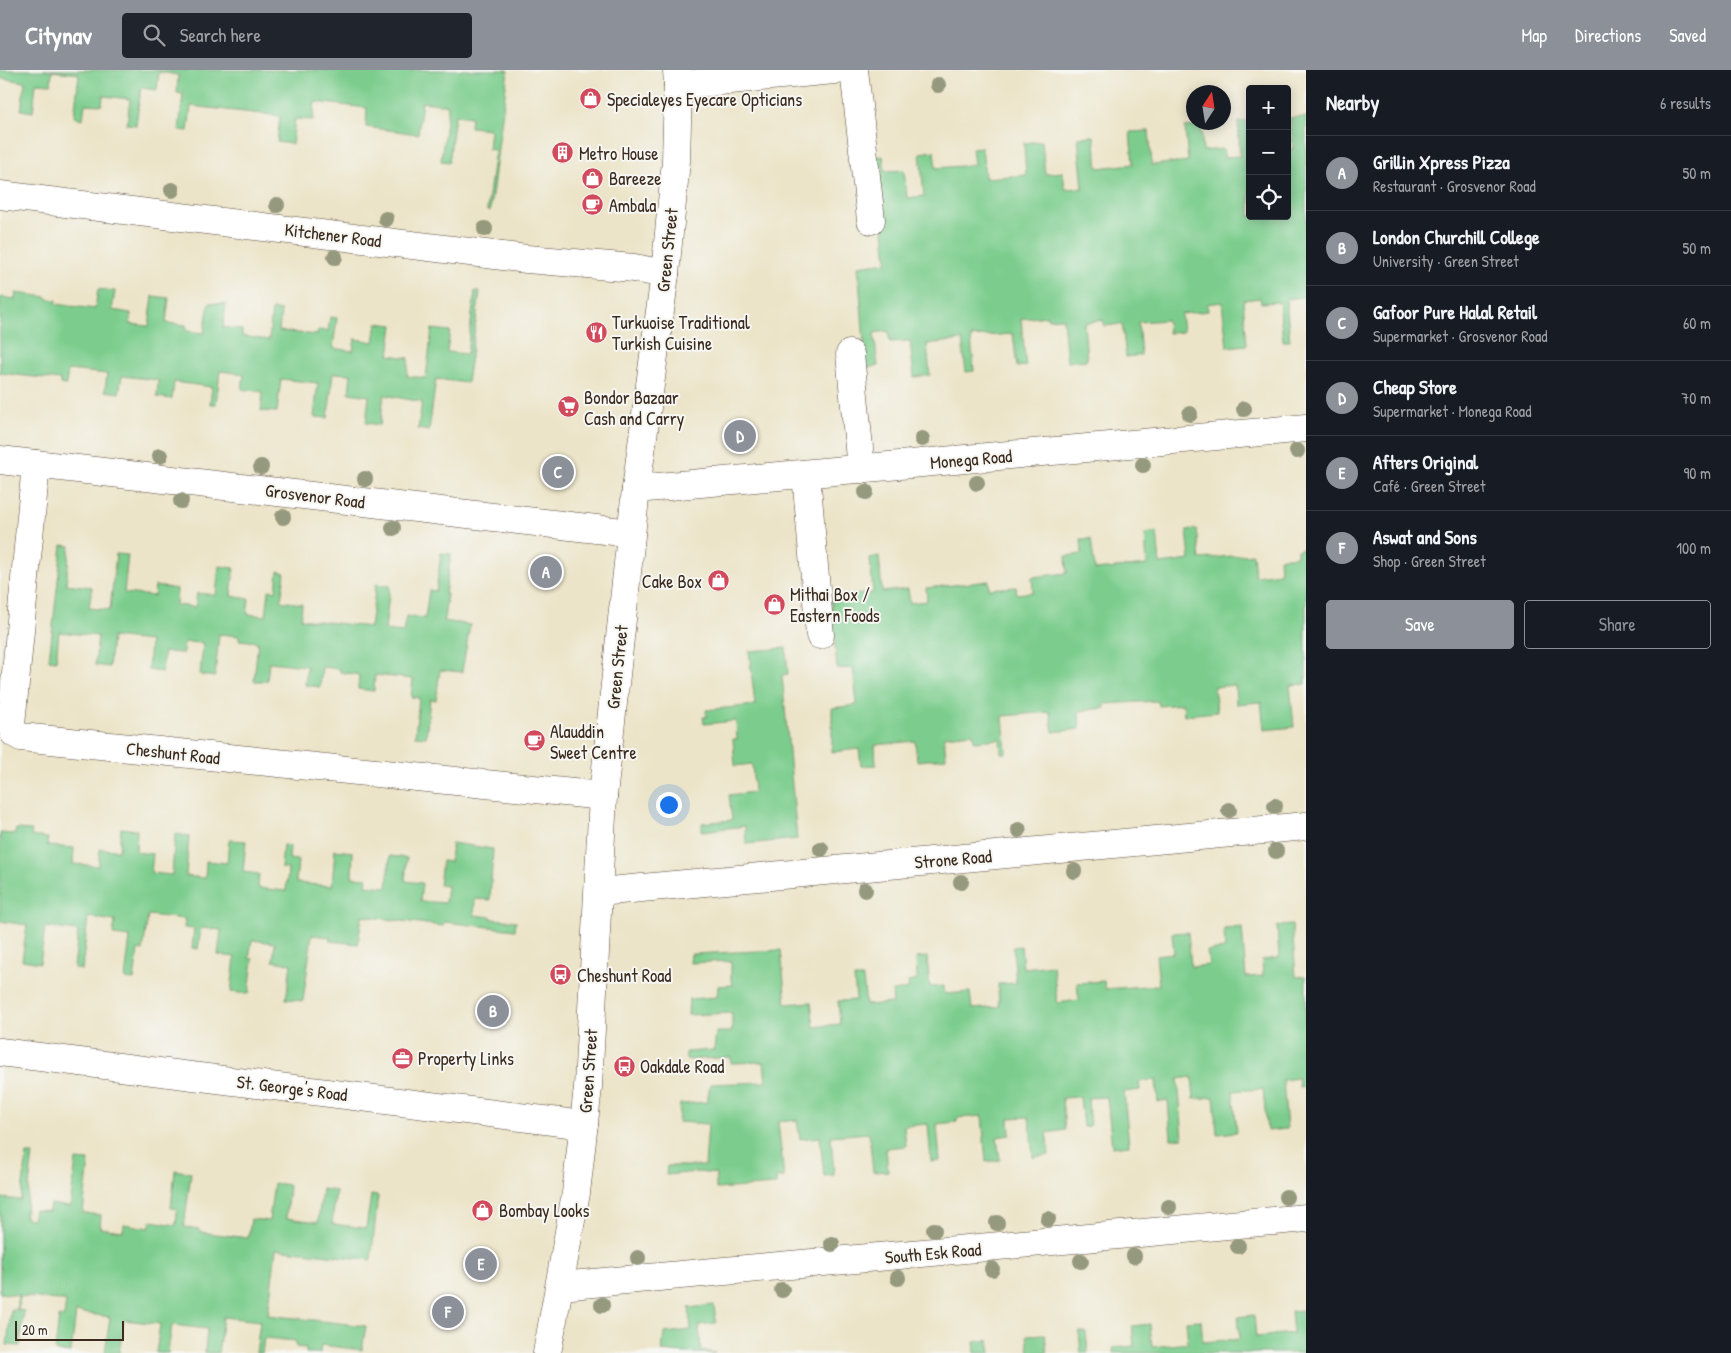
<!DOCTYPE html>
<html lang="en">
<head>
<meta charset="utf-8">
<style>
  body { margin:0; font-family:"Patrick Hand",sans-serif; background:#20242c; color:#f1f3f6 }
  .controls { position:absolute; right:15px; top:15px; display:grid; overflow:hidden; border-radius:5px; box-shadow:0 2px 12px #0003 }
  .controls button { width:45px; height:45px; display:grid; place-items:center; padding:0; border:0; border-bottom:1px solid #363941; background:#171b24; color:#f1f3f6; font:25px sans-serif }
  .compass { position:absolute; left:1186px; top:15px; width:45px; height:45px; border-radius:50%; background:#171b24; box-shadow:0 2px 12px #0003; rotate:12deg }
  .scale { position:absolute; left:15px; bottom:12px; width:109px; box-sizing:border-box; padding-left:5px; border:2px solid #3b2a1e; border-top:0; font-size:14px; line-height:18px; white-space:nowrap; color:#3b2a1e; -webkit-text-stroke:4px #f6f6f2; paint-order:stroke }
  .you { position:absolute; left:668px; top:734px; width:18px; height:18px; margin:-12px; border:4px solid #fff; border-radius:50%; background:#1a73e8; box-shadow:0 0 0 8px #1a73e833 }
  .badge { display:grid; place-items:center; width:32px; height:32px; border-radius:50%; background:#8c9099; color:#fff; font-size:16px; font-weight:700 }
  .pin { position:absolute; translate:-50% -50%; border:2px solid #fff; box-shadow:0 1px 5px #0006 }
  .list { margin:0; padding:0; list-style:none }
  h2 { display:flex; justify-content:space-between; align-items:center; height:65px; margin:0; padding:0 20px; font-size:21px }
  h2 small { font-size:16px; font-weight:400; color:#9ea1a6 }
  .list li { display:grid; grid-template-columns:32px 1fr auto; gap:15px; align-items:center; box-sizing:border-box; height:75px; padding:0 20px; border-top:1px solid #363941 }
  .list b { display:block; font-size:19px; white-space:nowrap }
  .list p { margin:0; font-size:16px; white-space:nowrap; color:#9ea1a6 }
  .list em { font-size:16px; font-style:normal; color:#9ea1a6 }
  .actions { display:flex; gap:10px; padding:15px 20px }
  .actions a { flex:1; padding:11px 0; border:1px solid #8c9099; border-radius:5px; text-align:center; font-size:18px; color:#8c9099 }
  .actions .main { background:#8c9099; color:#fff }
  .icon { flex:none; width:28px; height:28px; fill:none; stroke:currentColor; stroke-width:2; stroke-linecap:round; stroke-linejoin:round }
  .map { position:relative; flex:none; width:1306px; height:1283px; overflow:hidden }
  header { display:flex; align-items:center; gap:30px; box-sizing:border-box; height:70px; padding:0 25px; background:#8c9099; color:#fff }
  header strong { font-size:24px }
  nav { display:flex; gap:28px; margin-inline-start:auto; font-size:18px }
  .search { width:350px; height:45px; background:#20242c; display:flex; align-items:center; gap:12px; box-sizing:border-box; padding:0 18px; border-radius:5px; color:#9ea1a6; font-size:19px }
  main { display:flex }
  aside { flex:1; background:#171b24 }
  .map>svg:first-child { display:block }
  .green { fill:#7ccd8d; stroke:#5c7c56 }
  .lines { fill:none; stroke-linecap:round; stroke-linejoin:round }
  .minor-casing { stroke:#564638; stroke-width:29 }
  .major-casing { stroke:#564638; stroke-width:29 }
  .minor { stroke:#fff; stroke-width:28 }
  .major { stroke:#fff; stroke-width:28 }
  .tree { fill:#95997d }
  .labels { text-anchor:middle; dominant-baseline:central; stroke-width:4; stroke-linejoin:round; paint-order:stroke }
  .poi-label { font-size:18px; fill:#3b2a1e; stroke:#f6f6f2; text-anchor:start }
  .street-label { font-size:18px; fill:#3b2a1e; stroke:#f6f6f2 }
</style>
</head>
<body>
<header>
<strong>Citynav</strong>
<div class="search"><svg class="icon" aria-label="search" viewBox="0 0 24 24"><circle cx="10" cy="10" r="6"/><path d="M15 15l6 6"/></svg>Search here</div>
<nav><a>Map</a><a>Directions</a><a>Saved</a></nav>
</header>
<main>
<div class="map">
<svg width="1306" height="1283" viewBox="0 0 1306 1283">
  <rect width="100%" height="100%" fill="#f6f6f2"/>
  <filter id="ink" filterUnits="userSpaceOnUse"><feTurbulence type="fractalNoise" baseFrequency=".02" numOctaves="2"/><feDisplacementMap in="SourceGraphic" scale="10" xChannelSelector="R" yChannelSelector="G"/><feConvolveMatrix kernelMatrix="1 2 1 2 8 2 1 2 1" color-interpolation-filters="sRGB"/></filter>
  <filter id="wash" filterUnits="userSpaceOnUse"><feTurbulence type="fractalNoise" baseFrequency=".0096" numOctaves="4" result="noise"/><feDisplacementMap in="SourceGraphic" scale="20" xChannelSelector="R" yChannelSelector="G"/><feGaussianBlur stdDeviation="1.12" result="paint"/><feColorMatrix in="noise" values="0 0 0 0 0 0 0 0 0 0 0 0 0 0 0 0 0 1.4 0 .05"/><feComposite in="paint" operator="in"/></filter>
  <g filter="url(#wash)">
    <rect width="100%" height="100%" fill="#ece4c8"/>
    <!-- green -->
    <g class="green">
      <polygon points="0,0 508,0 490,141 487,140 495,80 488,79 490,59 470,57 471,47 455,45 449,92 441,91 448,35 422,32 418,64 366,57 367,38 315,32 313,50 295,49 292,74 277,72 280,46 191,36 188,61 179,60 183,24 177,23 178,5 159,2 157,20 141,18 136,55 127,54 130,29 103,26 102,35 85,34 83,49 74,47 79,4 52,1 51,14 36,13 33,42 21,40 25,12 0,8"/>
      <polygon points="1306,47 1306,227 1286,229 1290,271 1283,271 1279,232 1261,233 1260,228 1243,230 1247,275 1227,277 1222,232 1207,234 1208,241 1181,244 1183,262 1168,263 1167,250 1138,252 1141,285 1126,287 1122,254 1104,256 1103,250 1084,253 1087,290 1067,292 1063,248 1048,249 1047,246 1021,249 1026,296 1017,297 1013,264 971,267 974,301 966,302 962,270 927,274 930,305 914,307 910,271 890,272 888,261 874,263 878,296 866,298 858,196 887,192 877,87 883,86 885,101 904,100 907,128 924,126 920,83 934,81 936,98 974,95 972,78 982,77 985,108 1026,105 1024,73 1042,71 1045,104 1063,102 1065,119 1083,118 1078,67 1094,66 1098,98 1133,94 1130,62 1149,61 1152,95 1188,91 1185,57 1201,56 1203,81 1223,79 1224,87 1240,86 1238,52 1250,51 1250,146 1287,146 1287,80 1293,79 1290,48"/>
      <polygon points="98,219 115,221 112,240 131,243 130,254 149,256 153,226 169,228 166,253 186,255 186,261 204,263 209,233 226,234 223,257 242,260 242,266 269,270 272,239 281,241 279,261 317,265 318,260 328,261 330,247 337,248 333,278 353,281 355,269 374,272 377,253 393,255 389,285 409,288 407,306 426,308 432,259 450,261 447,282 467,284 475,221 480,222 467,313 436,309 429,361 418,359 422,332 384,325 380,355 366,353 369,326 349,323 351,304 333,303 328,348 314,347 318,313 281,309 277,342 261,341 263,322 242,319 244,304 220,301 216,334 210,334 212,317 174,312 172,329 157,327 158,310 122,306 119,323 105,321 107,304 68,300 66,315 60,314 60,310 0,303 0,227 15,229 16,223 47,227 47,229 57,230 56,234 95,239"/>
      <polygon points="1197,459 1200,489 1253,484 1255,506 1280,503 1279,488 1297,486 1297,480 1306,478 1306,614 1290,615 1294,657 1264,660 1261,632 1236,634 1235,615 1214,617 1217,642 1184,645 1183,634 1159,636 1158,631 1105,634 1105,638 1079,641 1080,659 1053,662 1050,642 1003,646 1006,683 1001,683 1000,669 974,671 973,663 944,666 946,688 917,691 915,671 875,675 876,695 861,696 859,679 832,682 832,638 857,635 853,598 837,599 831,527 873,523 870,488 879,486 882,522 908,519 910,533 927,531 926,518 989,511 989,519 1016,517 1017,524 1033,522 1032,507 1067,503 1066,486 1082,484 1081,469 1091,469 1095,500 1147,495 1145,464 1157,462 1160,494 1190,490 1187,460"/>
      <polygon points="62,475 70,476 66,514 92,517 89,538 110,540 116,484 128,485 124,523 154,526 155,516 177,519 176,535 195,537 197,523 216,525 219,496 234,498 231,526 249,529 247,544 266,546 269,520 276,521 278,501 285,503 281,531 302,534 301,549 370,557 376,514 390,516 385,560 403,562 406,546 425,548 429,520 436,521 441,483 451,484 445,524 447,524 444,551 470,555 462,602 440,600 436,630 430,629 426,667 415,666 419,628 411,627 413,609 375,605 374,621 358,619 359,605 340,602 340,599 322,597 320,617 305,615 307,596 269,592 267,611 254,611 258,572 239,570 239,566 219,564 215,607 200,605 203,573 184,572 183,583 164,582 162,602 148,600 150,571 112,567 109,597 95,595 98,566 59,562 56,591 49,590"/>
      <polygon points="786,578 788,604 782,605 797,769 746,774 745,756 702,761 702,753 732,750 729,725 754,722 752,694 735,696 733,669 737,669 736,651 704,654 703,647 707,647 706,640 755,635 749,581"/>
      <polygon points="121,758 137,760 136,782 153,784 151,803 172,805 175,764 189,766 186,806 205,808 206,791 227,793 229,770 246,771 243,802 259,804 258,818 286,821 288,799 281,798 283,775 290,776 289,789 298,790 296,813 332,816 335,780 353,782 352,807 367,808 366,815 387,817 390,786 407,788 405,811 422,813 420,831 445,833 447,816 439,815 442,791 450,792 452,773 493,779 490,830 475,829 474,845 492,847 492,849 516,851 515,860 444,852 443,856 362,846 358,874 330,871 330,867 312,865 303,931 286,929 291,894 273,891 275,873 252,870 249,888 253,889 249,924 231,922 235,887 218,885 221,860 201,858 198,879 192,878 194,859 184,858 185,849 148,845 143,881 138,880 134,910 125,909 130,867 113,865 115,851 88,847 82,900 74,898 78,861 45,857 40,893 22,890 27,855 0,851 0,763 15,764 16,759 32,760 31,766 48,768 47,776 74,778 73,794 98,796 100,779 119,780"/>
      <polygon points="1292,855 1296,907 1306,906 1306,1016 1299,1017 1298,1008 1283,1010 1287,1059 1267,1061 1263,1019 1233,1021 1237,1062 1217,1064 1214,1027 1194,1029 1192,1007 1178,1009 1183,1068 1171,1069 1168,1031 1158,1032 1156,1010 1139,1012 1140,1020 1124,1022 1129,1075 1112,1077 1107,1027 1088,1028 1090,1056 1083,1057 1080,1027 1062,1028 1065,1060 1047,1063 1049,1085 1033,1087 1029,1047 1009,1048 1010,1065 997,1067 1000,1090 986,1092 982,1046 957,1048 957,1052 937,1054 940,1091 931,1092 928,1054 904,1056 906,1076 886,1078 888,1101 873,1102 869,1063 831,1066 834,1105 824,1106 820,1067 800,1069 797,1050 778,1052 784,1107 776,1108 777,1115 716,1119 716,1104 698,1102 666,1105 667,1096 705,1096 708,1054 678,1052 680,1034 707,1032 710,1014 766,1012 764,992 731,993 731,987 686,990 686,982 714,980 716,962 732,962 732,943 688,945 689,929 717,927 718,916 732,915 731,909 731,891 690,893 691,884 781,880 786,934 811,932 814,957 840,954 838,931 856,930 854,908 863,908 866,935 893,933 892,921 909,919 908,912 917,910 916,888 927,887 930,917 944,916 945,924 970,922 972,939 999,937 998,914 1016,913 1013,877 1021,876 1023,898 1053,895 1057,933 1079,930 1077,913 1104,911 1105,919 1159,915 1156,885 1174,883 1172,863 1188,862 1191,897 1209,895 1207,881 1225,879 1224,859 1242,857 1246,907 1263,906 1262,890 1279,888 1277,856"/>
      <polygon points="27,1084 33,1084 25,1148 32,1149 34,1140 49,1142 50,1134 70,1137 76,1090 89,1091 83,1143 101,1145 100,1158 123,1161 124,1154 149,1158 151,1151 176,1155 177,1139 171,1138 175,1100 191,1103 184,1157 199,1159 200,1162 248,1168 251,1149 269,1151 274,1113 289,1115 286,1148 318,1152 322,1119 336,1121 332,1154 366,1158 371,1125 378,1126 371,1190 276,1179 268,1245 366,1256 362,1280 321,1275 320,1283 306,1283 306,1278 296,1277 296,1271 264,1268 262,1283 256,1283 260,1251 223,1247 218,1283 205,1283 207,1259 172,1255 168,1283 156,1283 160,1254 124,1250 119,1283 105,1283 110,1247 76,1242 71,1283 55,1281 59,1247 64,1247 66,1231 20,1226 18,1240 24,1241 20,1276 7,1275 11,1240 16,1240 18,1225 0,1223 0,1135 1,1128 21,1130"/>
      <polygon points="714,1235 716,1253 699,1255 701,1281 715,1283 685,1283 662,1281 664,1263 691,1260 689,1238"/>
      <polygon points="1305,1240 1306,1283 1114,1283 1113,1278 1134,1276 1132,1256 1150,1254 1152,1277 1188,1273 1186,1251 1201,1250 1203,1272 1240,1269 1238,1247 1254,1245 1256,1267 1293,1263 1291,1241"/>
      <polygon points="1079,1262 1086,1262 1088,1283 1081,1283"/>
      <polygon points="1045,1264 1047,1283 1029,1283 1027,1265"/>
      <polygon points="989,1270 991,1283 975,1283 974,1272"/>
    </g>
  </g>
  <g filter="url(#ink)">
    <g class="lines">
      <defs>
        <g id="minor">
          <polyline points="854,0 871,150"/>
          <polyline points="678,15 834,0"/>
          <polyline points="0,125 527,189 634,198 665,204"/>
          <polyline points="850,284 861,399"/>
          <polyline points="0,390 631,463"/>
          <polyline points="36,394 11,655 14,663 21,667 603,726"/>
          <polyline points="806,404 820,565"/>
          <polyline points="636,419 1306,358"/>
          <polyline points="599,822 1306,756"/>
          <polyline points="0,982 584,1055"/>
          <polyline points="560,1216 1306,1148"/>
        </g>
        <polyline id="major" points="547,1283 576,1123 588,1017 603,726 636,419 665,204 676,91 678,15 677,0"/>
      </defs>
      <!-- minor casing -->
      <use href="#minor" class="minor-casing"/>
      <!-- major casing -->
      <use href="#major" class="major-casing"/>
      <!-- minor -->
      <use href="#minor" class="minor"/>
      <!-- major -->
      <use href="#major" class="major"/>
    </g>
    <!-- trees -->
    <g class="tree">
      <circle cx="938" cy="15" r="8"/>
      <circle cx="172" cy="120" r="8"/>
      <circle cx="277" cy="135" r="8"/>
      <circle cx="386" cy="149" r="8"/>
      <circle cx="485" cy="159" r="8"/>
      <circle cx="335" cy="187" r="8"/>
      <circle cx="1244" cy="339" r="8"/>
      <circle cx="1190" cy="344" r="8"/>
      <circle cx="922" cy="369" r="8"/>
      <circle cx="1297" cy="381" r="8"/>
      <circle cx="160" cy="386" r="8"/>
      <circle cx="1143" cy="395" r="8"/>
      <circle cx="261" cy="397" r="8"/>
      <circle cx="365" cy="409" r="8"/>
      <circle cx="977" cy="413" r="8"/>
      <circle cx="866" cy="422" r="8"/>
      <circle cx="181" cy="431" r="8"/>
      <circle cx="283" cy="447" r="8"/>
      <circle cx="393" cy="458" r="8"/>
      <circle cx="1275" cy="736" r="8"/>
      <circle cx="1229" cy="740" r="8"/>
      <circle cx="1019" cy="760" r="8"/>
      <circle cx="821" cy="779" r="8"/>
      <circle cx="1276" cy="781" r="8"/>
      <circle cx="1074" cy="801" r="8"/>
      <circle cx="961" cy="812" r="8"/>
      <circle cx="865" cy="820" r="8"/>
      <circle cx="1286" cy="1127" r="8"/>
      <circle cx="1169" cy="1137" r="8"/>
      <circle cx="1048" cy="1149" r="8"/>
      <circle cx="997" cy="1153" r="8"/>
      <circle cx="934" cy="1160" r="8"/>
      <circle cx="832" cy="1174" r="8"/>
      <circle cx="1238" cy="1176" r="8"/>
      <circle cx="1134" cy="1186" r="8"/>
      <circle cx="638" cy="1188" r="8"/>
      <circle cx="1081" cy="1191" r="8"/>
      <circle cx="992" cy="1199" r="8"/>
      <circle cx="898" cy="1208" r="8"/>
      <circle cx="782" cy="1220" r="8"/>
      <circle cx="602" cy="1235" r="8"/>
    </g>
  </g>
  <!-- icons -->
  <defs>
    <symbol id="shop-disc" viewBox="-11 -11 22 22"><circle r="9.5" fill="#d1495b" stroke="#f6f6f2"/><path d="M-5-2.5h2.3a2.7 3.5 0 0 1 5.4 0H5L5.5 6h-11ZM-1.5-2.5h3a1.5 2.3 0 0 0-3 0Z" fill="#fff"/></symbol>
    <symbol id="building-disc" viewBox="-11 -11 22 22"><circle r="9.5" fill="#d1495b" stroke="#f6f6f2"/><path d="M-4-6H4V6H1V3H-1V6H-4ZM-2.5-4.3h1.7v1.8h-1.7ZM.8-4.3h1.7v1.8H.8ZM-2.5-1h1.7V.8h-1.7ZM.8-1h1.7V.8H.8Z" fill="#fff"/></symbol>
    <symbol id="cafe-disc" viewBox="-11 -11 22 22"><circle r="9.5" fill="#d1495b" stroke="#f6f6f2"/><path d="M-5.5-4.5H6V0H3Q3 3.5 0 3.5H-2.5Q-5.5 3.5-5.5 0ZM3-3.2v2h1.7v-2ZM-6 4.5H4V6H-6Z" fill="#fff"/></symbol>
    <symbol id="restaurant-disc" viewBox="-11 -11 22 22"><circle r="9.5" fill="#d1495b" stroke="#f6f6f2"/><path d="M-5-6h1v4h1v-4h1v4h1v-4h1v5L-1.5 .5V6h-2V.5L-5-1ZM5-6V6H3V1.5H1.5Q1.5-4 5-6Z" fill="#fff"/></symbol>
    <symbol id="supermarket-disc" viewBox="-11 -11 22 22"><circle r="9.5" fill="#d1495b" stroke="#f6f6f2"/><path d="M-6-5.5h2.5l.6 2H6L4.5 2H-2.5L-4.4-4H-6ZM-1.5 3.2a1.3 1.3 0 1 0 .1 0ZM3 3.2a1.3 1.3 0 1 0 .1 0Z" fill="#fff"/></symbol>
    <symbol id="bus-disc" viewBox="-11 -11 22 22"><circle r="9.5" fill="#d1495b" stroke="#f6f6f2"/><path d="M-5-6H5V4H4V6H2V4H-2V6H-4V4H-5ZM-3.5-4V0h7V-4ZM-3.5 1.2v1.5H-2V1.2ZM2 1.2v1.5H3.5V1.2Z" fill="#fff"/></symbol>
    <symbol id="office-disc" viewBox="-11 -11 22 22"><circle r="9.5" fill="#d1495b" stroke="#f6f6f2"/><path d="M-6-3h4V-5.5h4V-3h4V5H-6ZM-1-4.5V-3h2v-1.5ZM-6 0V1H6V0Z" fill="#fff"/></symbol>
  </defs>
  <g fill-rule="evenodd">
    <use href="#shop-disc" x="578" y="16" width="25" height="25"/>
    <use href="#building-disc" x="550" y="70" width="25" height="25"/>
    <use href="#shop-disc" x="580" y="96" width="25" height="25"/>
    <use href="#cafe-disc" x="580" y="122" width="25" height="25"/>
    <use href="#restaurant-disc" x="584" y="250" width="25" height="25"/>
    <use href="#supermarket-disc" x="556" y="324" width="25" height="25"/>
    <use href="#shop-disc" x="706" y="498" width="25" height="25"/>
    <use href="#shop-disc" x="762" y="522" width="25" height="25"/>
    <use href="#cafe-disc" x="522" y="658" width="25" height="25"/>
    <use href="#bus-disc" x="548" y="892" width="25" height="25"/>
    <use href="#office-disc" x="390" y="976" width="25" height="25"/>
    <use href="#bus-disc" x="612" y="984" width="25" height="25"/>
    <use href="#shop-disc" x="470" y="1128" width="25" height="25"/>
  </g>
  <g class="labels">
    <!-- poi labels -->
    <g class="poi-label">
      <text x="607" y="29">Specialeyes Eyecare Opticians</text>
      <text x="579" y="83">Metro House</text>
      <text x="609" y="108">Bareeze</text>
      <text x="609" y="135">Ambala</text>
      <text x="612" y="252">Turkuoise Traditional<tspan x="612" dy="21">Turkish Cuisine</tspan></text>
      <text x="584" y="327">Bondor Bazaar<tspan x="584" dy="21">Cash and Carry</tspan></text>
      <text x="702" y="511" text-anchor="end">Cake Box</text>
      <text x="790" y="524">Mithai Box /<tspan x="790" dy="21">Eastern Foods</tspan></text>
      <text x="550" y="661">Alauddin<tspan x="550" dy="21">Sweet Centre</tspan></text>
      <text x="577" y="905">Cheshunt Road</text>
      <text x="418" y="988">Property Links</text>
      <text x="640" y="996">Oakdale Road</text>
      <text x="499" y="1140">Bombay Looks</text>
    </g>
    <!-- street labels -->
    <g class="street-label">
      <text transform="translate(333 165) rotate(7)">Kitchener Road</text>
      <text transform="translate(667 180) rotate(-84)">Green Street</text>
      <text transform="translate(971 389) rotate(-5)">Monega Road</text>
      <text transform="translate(315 426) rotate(7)">Grosvenor Road</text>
      <text transform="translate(617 597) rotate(-84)">Green Street</text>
      <text transform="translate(173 683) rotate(6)">Cheshunt Road</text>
      <text transform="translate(953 789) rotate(-5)">Strone Road</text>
      <text transform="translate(588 1001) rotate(-86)">Green Street</text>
      <text transform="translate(292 1018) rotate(7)">St. George's Road</text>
      <text transform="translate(933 1183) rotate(-5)">South Esk Road</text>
    </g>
  </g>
</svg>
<div class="controls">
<button>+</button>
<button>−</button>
<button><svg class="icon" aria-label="locate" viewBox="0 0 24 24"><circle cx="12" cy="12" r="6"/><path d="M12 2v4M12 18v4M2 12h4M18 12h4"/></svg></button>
</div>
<svg class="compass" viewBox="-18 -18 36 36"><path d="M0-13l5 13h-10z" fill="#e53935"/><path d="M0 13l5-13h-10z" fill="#9ea1a6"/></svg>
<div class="scale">20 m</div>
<div class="you"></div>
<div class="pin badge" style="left:546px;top:502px">A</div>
<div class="pin badge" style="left:493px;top:941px">B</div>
<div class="pin badge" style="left:558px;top:402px">C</div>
<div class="pin badge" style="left:740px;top:366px">D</div>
<div class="pin badge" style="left:481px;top:1194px">E</div>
<div class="pin badge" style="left:448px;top:1242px">F</div>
</div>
<aside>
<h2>Nearby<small>6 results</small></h2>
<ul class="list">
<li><span class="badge">A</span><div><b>Grillin Xpress Pizza</b><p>Restaurant · Grosvenor Road</p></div><em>50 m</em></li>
<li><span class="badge">B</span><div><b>London Churchill College</b><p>University · Green Street</p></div><em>50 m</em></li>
<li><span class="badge">C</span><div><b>Gafoor Pure Halal Retail</b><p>Supermarket · Grosvenor Road</p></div><em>60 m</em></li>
<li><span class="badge">D</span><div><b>Cheap Store</b><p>Supermarket · Monega Road</p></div><em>70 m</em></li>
<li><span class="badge">E</span><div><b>Afters Original</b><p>Café · Green Street</p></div><em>90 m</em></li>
<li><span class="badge">F</span><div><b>Aswat and Sons</b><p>Shop · Green Street</p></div><em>100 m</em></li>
</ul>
<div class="actions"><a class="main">Save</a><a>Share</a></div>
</aside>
</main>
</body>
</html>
